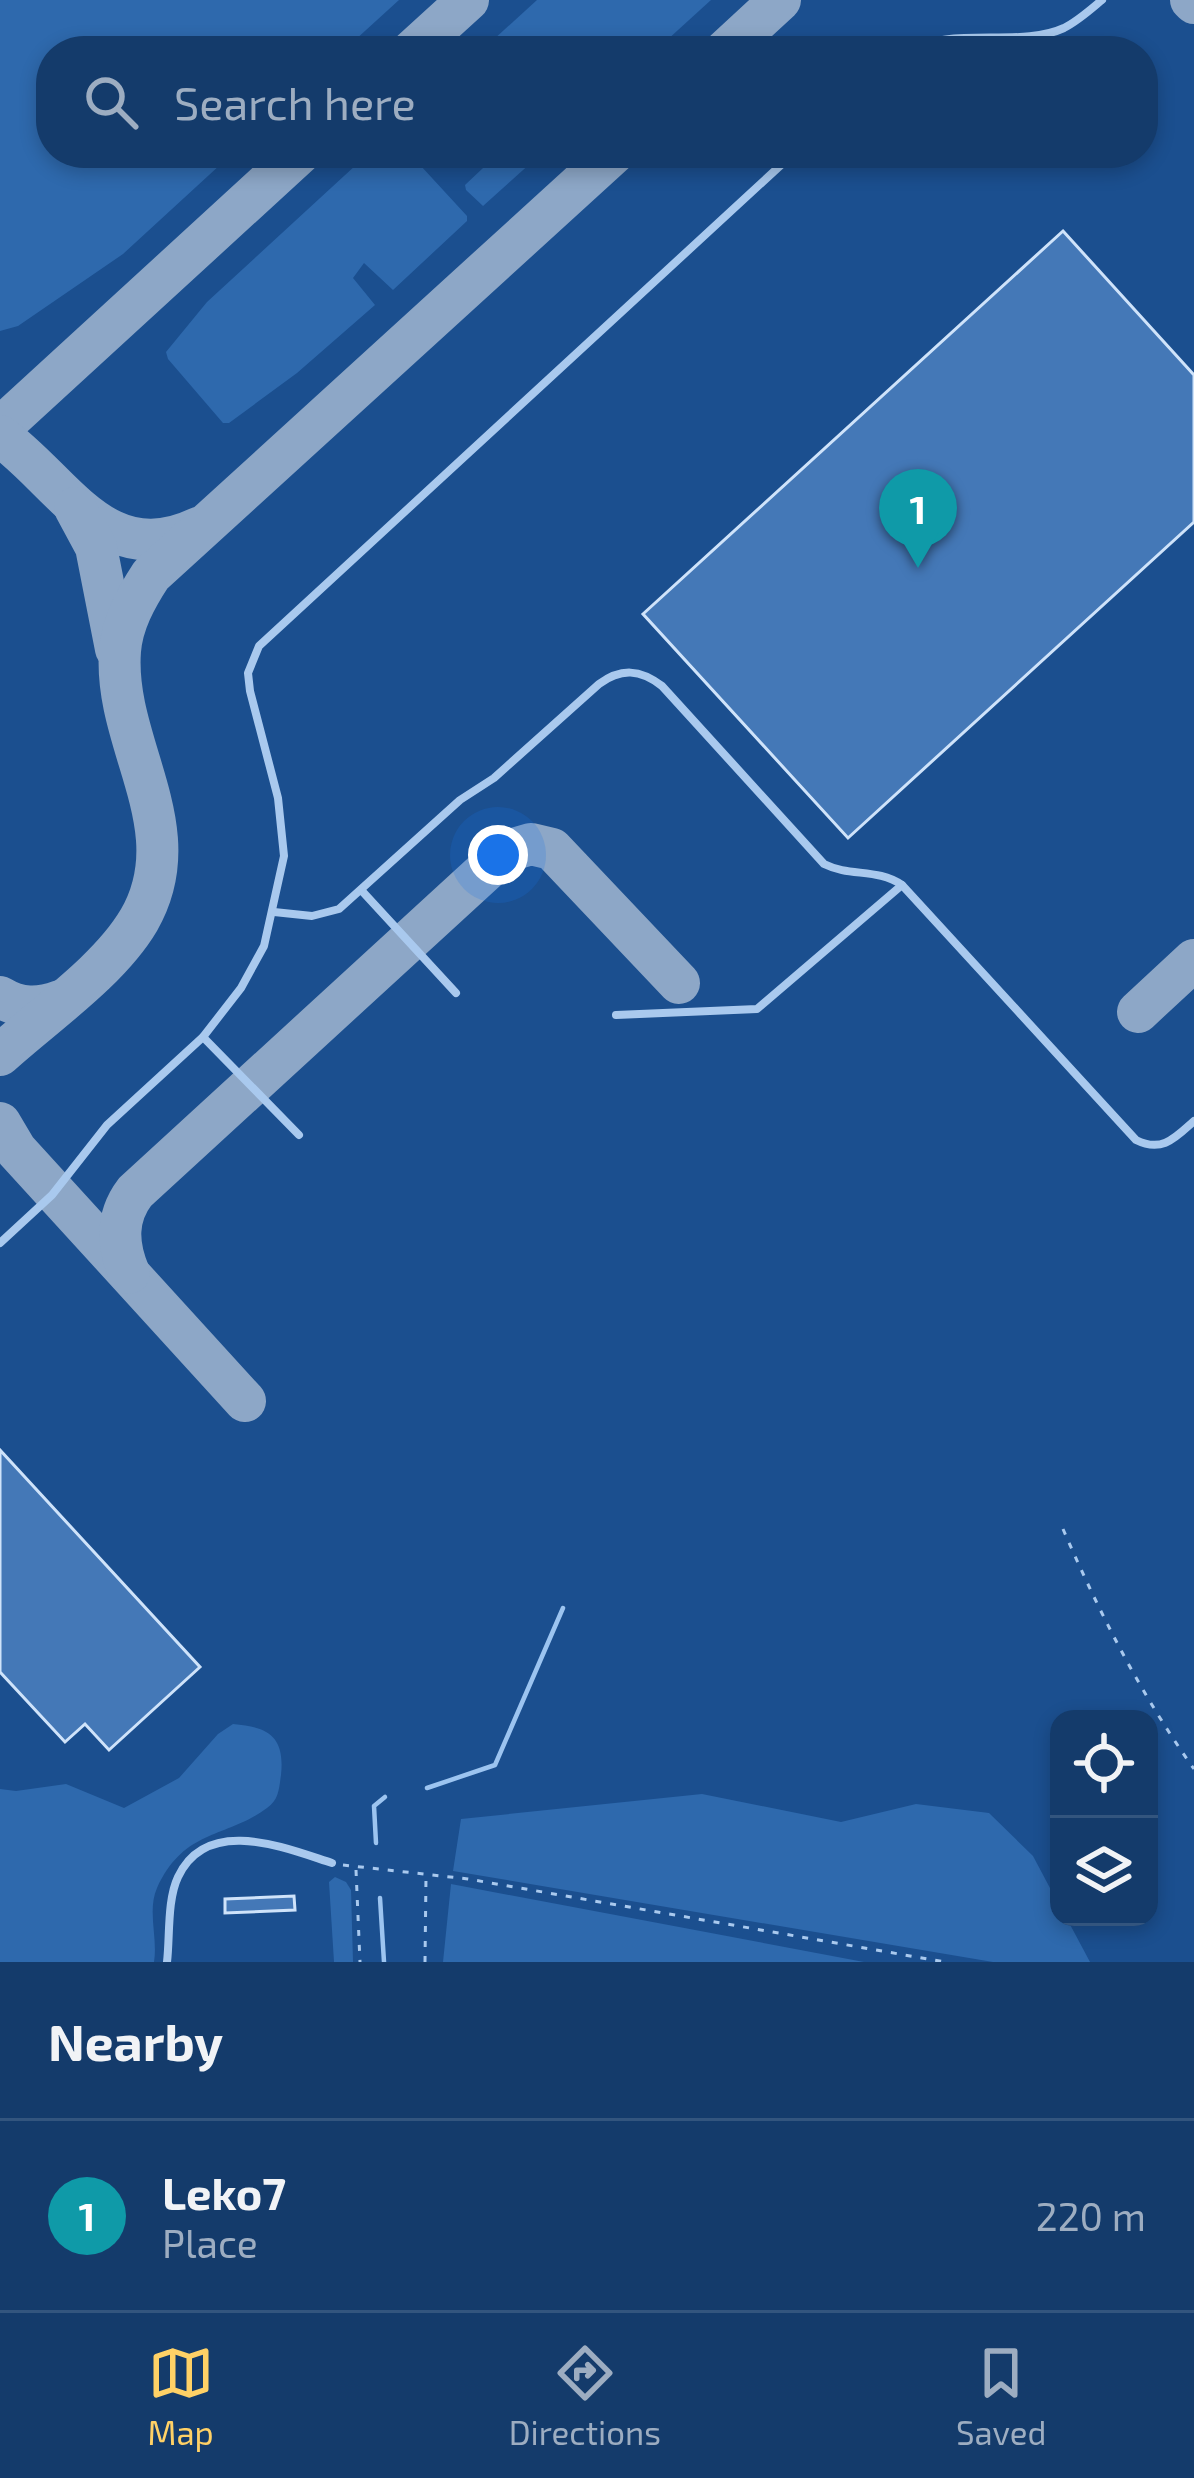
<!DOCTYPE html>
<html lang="en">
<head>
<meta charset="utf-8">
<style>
  body { margin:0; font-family:"Exo 2",sans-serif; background:#1d4271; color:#f1f3f6 }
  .controls { position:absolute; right:36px; bottom:36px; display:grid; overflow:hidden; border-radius:24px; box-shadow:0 6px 18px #0003 }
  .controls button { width:108px; height:108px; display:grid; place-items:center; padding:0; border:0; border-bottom:3px solid #33557e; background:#143b6b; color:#f1f3f6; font:60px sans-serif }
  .you { position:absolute; left:498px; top:855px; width:42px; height:42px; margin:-30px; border:9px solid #fff; border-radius:50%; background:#1a73e8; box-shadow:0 0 0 18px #1a73e833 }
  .badge { display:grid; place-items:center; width:78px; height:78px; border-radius:50%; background:#ffd166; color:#fff; font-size:39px; font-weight:700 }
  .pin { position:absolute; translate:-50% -99px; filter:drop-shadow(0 3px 6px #0008) }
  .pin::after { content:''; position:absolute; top:63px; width:42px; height:36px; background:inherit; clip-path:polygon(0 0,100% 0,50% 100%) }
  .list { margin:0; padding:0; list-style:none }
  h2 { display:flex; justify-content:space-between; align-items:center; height:156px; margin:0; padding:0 48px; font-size:51px }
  h2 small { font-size:39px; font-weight:400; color:#9dadc1 }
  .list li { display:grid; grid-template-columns:78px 1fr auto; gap:36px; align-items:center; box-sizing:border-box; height:192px; padding:0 48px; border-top:3px solid #33557e }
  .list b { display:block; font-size:45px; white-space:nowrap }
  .list p { margin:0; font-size:39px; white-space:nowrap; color:#9dadc1 }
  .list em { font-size:39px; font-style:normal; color:#9dadc1 }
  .icon { flex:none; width:66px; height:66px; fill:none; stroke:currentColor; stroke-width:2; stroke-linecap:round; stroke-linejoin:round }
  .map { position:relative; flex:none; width:1194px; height:1962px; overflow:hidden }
  .search { position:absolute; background:#143b6b; box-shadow:0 6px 18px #0003; left:36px; right:36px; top:36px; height:132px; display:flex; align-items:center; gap:30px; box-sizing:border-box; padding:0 42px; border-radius:48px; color:#9dadc1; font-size:45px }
  .sheet { height:348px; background:#143b6b }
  nav { display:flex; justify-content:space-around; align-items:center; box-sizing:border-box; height:168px; border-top:3px solid #33557e; background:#143b6b; font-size:33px; color:#9dadc1 }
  nav a { display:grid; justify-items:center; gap:6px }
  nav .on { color:#ffd166 }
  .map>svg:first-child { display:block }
  .green { fill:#2e69ad }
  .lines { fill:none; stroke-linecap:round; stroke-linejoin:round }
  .stream { stroke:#9cc4f0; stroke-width:4.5 }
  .taxiway { stroke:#8da7c7; stroke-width:42 }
  .building { fill:#4478b7; stroke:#cfe3fa; stroke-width:3 }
  .path { stroke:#a9c9ee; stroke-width:3; stroke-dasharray:6 9; stroke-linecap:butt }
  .lane { stroke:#a9c9ee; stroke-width:8 }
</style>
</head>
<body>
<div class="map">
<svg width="1194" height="1962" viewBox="0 0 1194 1962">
  <rect width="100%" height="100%" fill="#1b4f8f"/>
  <!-- green -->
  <g class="green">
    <polygon points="0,0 399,0 343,51 51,51 51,153 233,153 123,254 18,326 0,331"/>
    <polygon points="537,0 711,0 655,51 481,51"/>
    <polygon points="369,153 409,153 467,216 467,221 393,290 364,263 353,278 375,305 297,373 229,423 223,423 168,359 166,352 207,302"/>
    <polygon points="472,153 542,153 483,206 466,190 465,185 483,168"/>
    <path d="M233,1724C269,1727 285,1737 281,1775C279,1788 279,1800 267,1808C225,1839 185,1828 157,1888C147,1911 158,1938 154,1962H0V1789L16,1791L66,1784L124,1808L179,1778L218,1734Z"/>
    <polygon points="702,1794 841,1822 916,1804 989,1813 1033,1856 1059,1905 1059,1917 1066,1917 1090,1962 993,1962 453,1871 461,1819"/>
    <polygon points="335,1877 346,1882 351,1890 353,1962 334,1962 329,1882"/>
    <polygon points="451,1884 864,1962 443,1962"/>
  </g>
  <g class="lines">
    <!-- stream -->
    <g class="stream">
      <polyline points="427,1788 495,1765 563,1608"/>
      <polyline points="376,1843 374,1806 385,1797"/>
      <polyline points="380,1898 384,1962"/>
    </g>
    <!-- taxiway -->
    <g class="taxiway">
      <polyline points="1191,0 1194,3"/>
      <polyline points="412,51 468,0"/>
      <polyline points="725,51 780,0"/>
      <polyline points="0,428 300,153"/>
      <path d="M0,436C64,482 104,572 198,528"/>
      <polyline points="75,508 96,547 116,649"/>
      <path d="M0,997C20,1009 38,1009 60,1001"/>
      <polyline points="1138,1012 1194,960"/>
      <path d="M0,1055C44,1015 109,971 139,920C192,828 113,745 120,651C122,623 136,598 151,575L614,153"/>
      <polyline points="0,1123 16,1150 245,1401"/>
      <path d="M129,1273C117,1244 116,1217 135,1192L507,851L531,844L552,849L679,983"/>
    </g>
  </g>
  <!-- building -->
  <g class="building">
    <polygon points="1063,231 1194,375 1194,522 848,838 643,614"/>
    <polygon points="0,1450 200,1667 109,1750 85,1724 65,1742 0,1672"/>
    <polygon points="294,1896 295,1910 225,1913 225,1899"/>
  </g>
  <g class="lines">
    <!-- path -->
    <g class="path">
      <path d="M1063,1529C1100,1614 1140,1693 1194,1769"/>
      <polyline points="343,1865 468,1879 945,1962"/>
      <polyline points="356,1870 360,1962"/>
      <polyline points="425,1962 426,1877"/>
    </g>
    <!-- lane -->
    <g class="lane">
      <path d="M906,51C951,26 1021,48 1064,28C1078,21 1090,10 1102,0"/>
      <polyline points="362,891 456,993"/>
      <path d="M274,912L312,916L339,909L460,800L494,778L599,684C621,668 640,669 662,686L824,864C850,877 877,868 902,885L1136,1140C1162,1153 1175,1138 1194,1121"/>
      <polyline points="616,1015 757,1009 902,885"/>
      <polyline points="203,1037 299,1135"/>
      <polyline points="0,1243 52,1195 107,1125 203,1037 241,988 264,946 284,856 278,798 250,691 248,673 259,646 794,153"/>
      <path d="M167,1962C170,1937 167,1900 178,1877C207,1815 285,1848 332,1863"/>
    </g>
  </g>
</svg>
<div class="controls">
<button><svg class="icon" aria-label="locate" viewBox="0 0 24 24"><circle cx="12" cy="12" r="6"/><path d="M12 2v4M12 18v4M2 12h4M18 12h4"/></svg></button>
<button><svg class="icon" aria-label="layers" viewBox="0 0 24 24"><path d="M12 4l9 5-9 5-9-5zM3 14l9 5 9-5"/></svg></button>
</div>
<div class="you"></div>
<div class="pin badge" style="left:918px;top:568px;background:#0f9aa8">1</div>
<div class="search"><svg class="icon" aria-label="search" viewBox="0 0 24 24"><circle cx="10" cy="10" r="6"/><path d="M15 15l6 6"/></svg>Search here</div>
</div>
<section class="sheet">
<h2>Nearby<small></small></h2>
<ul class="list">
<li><span class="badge" style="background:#0f9aa8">1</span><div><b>Leko7</b><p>Place</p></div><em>220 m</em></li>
</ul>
</section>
<nav>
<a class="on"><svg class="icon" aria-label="map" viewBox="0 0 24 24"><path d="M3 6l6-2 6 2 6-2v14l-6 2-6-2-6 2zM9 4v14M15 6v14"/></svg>Map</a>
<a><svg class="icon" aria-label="directions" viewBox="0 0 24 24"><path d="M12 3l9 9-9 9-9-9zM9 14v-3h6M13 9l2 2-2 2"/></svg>Directions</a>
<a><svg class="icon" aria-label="saved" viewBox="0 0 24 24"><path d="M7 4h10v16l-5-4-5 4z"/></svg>Saved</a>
</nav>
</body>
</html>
